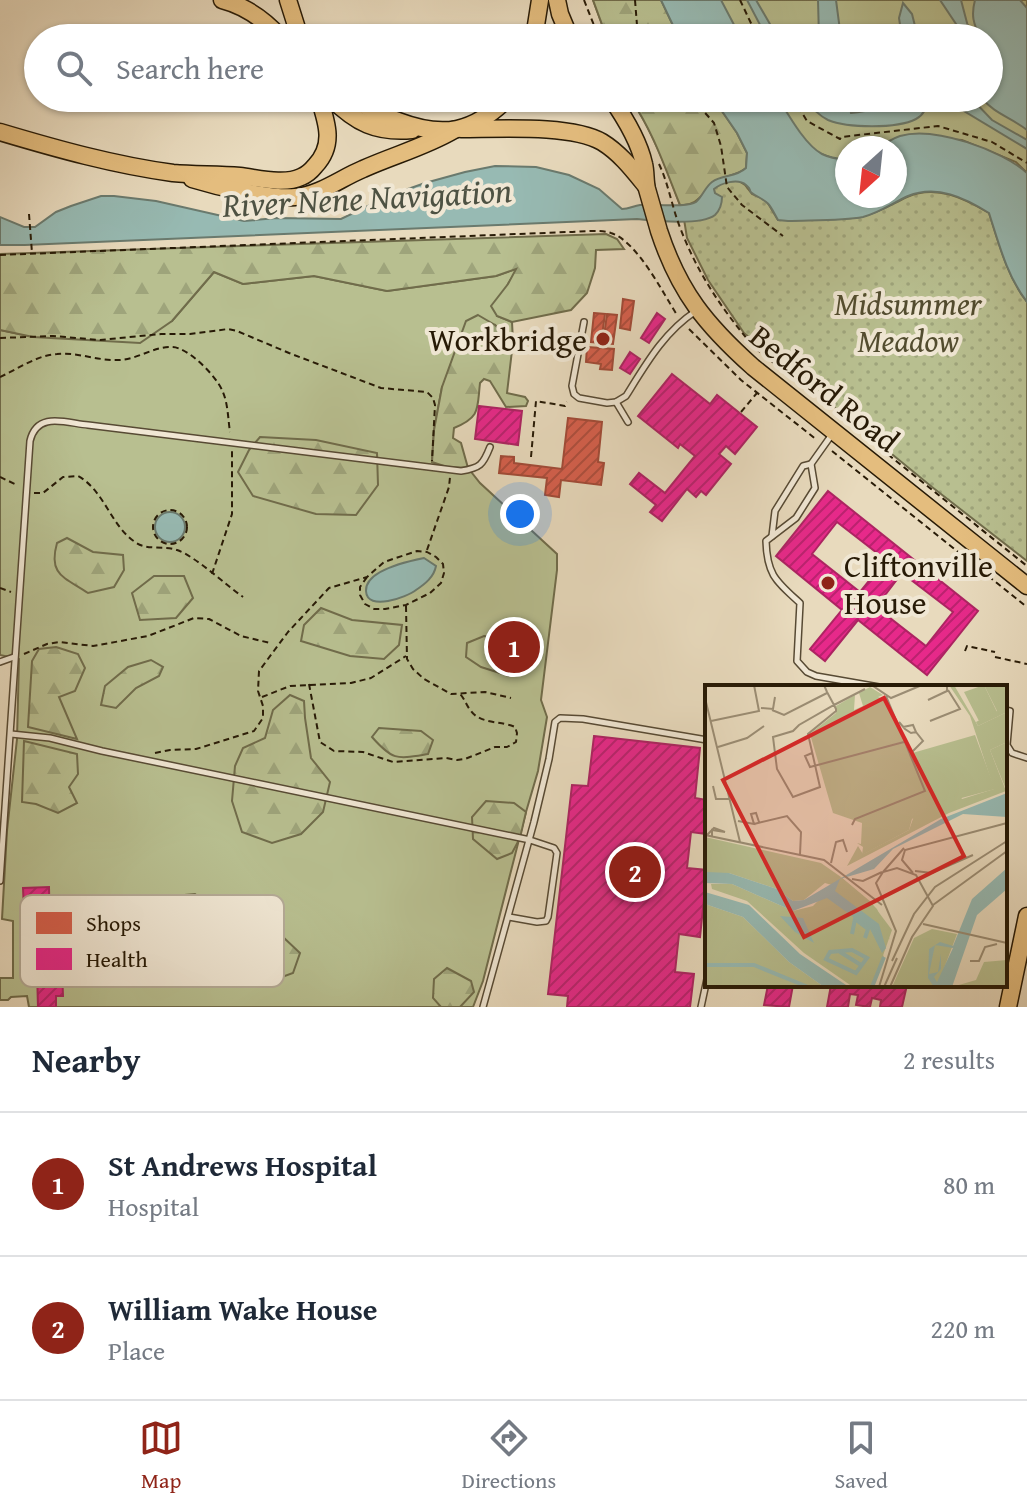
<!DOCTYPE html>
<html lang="en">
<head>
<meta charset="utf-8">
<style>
  body { margin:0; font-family:"Gentium Book Plus",serif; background:#f6f6f7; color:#1f2937 }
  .compass { position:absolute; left:835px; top:136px; width:72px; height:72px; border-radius:50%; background:#fff; box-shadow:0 2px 6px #0004; rotate:207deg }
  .you { position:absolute; left:520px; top:514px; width:28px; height:28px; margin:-20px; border:6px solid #fff; border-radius:50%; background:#1a73e8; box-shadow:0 0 0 12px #1a73e833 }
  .badge { display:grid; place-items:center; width:52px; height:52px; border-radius:50%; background:#8f2418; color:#fff; font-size:26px; font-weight:700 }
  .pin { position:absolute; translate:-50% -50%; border:4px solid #fff; box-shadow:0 2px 8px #0006 }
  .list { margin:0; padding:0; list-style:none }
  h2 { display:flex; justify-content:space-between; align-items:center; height:104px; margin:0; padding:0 32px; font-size:34px }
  h2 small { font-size:26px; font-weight:400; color:#747a83 }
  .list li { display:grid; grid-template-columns:52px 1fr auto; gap:24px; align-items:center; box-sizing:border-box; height:144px; padding:0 32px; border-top:2px solid #e0e1e3 }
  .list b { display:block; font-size:30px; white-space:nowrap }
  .list p { margin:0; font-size:26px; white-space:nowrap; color:#747a83 }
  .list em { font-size:26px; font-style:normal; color:#747a83 }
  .icon { flex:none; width:44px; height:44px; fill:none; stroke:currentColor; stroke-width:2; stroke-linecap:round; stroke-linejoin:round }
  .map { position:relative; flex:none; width:1027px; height:1007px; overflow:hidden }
  .search { position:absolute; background:#fff; box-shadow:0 2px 6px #0004; left:24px; right:24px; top:24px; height:88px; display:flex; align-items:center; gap:20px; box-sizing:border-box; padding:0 28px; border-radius:44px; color:#747a83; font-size:30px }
  .sheet { height:392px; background:#fff }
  nav { display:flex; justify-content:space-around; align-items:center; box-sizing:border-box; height:112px; border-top:2px solid #e0e1e3; background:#fff; font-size:22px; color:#747a83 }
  nav a { display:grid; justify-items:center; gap:4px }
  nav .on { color:#8f2418 }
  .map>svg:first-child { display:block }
  .grass { fill:#b8bf90; stroke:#706c4b; stroke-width:2 }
  .forest { fill:url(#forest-firs); stroke:#706c4b; stroke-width:2 }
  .park { fill:url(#park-dots); stroke:#706c4b; stroke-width:2 }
  .water { fill:#97bab3; stroke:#6a7a6e; stroke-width:2 }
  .shops { fill:url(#shops-hatch); stroke:#a24b38; stroke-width:2 }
  .health { fill:url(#health-hatch); stroke:#ad2462; stroke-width:2; fill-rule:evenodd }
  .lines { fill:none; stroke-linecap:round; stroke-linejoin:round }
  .service-casing { stroke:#574a34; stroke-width:8 }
  .primary-casing { stroke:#271a06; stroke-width:19 }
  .trunk-casing { stroke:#271a06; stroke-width:19 }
  .path { stroke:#271a06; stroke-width:2; stroke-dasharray:6 4; stroke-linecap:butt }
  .service { stroke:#f0e7d4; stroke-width:5 }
  .primary { stroke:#e4bd7e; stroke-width:16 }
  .trunk { stroke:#e4bd7e; stroke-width:16 }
  .poi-dot { fill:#8f2418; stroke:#f0e7d4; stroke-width:3 }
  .labels { text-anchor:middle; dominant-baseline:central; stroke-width:8; stroke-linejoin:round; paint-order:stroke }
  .park-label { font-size:32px; font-style:italic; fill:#524c2f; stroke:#f0e7d4 }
  .poi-label { font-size:32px; fill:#271a06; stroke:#f0e7d4; text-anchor:end }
  .street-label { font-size:32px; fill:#271a06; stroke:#f0e7d4 }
  .water-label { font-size:34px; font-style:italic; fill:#4e5243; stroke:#f0e7d4 }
  .inset-river { fill:none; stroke:#97bab3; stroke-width:4 }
  .inset-road { fill:none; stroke:#9b8d74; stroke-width:2 }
  .view { fill:#d62828; fill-opacity:0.15; stroke:#d62828; stroke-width:4 }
  .inset-edge { fill:none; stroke:#271a06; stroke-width:4 }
  .key { fill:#f0e7d4; stroke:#b4aa96; stroke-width:2 }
  .key-label { font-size:22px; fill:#271a06 }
</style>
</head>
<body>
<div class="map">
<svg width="1027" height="1007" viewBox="0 0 1027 1007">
  <defs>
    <pattern id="forest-firs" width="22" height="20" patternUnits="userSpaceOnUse" patternTransform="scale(2)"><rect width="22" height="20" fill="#b8bf90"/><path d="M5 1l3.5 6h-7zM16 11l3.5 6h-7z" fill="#9ea47b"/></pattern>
    <pattern id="park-dots" width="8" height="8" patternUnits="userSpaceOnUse" patternTransform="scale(2)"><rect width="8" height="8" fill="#b8bf90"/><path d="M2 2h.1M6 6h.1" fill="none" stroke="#9ea47b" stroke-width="1.8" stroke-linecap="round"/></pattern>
    <pattern id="shops-hatch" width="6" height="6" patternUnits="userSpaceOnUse" patternTransform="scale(2)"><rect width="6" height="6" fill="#d6604d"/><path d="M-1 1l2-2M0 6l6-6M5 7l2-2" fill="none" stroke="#ae4e3e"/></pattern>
    <pattern id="health-hatch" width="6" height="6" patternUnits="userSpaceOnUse" patternTransform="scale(2)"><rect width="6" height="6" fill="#e7298a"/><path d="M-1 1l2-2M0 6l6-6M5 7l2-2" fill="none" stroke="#bb226f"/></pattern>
  </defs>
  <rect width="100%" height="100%" fill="#e8dabd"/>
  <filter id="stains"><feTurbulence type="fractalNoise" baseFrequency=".0025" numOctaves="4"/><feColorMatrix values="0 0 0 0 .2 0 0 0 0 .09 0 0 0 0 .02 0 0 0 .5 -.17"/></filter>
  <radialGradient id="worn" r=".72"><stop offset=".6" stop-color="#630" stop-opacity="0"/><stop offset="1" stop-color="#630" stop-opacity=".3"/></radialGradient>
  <!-- grass -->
  <g class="grass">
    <path d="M593,0H1027V173L1016,162L962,140L901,136L877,148H847V160L835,159L819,153L708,193L683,213C668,173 654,133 630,98H989V38H607Z"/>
    <polygon points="518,268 508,284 497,316 512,322 513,342 495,325 442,387 434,430 432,462 447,467 468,468 480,483 557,554 557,570 541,700 547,717 538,771 526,812 483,981 473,1007 29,1007 27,996 11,997 8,1000 0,1000 0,978 13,978 13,921 2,919 7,831 17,739 19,659 0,655 0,330 33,337 172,321 214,272 243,284 314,276 387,291 496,276"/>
  </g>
  <!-- forest -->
  <g class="forest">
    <polygon points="593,0 661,0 679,38 607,38"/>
    <path d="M630,98H713L737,133L747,153L746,168C737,176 725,175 717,181C703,191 698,207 680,205C665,168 653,131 630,98Z"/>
    <polygon points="606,234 617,239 624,249 596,250 595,268 587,293 571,310 512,322 497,316 491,306 508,284 516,269 496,276 387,291 314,276 243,284 214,272 172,321 140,343 33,337 0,330 0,254"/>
    <path d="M478,315L495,325L513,342L507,393L525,397L528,401L526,406L506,407L490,381L484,379L480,383C477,409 481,417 454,428L453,438L461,443L468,468L447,467L432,462L434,430L442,387L466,321Z"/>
    <polygon points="260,437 316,440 377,453 378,485 356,515 316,514 253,496 238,472 249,450"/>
    <path d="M67,538L93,552L123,555L124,570L114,587L88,593C64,577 48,575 57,543Z"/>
    <polygon points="154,576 184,576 193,598 176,618 140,620 132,593"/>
    <polygon points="321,608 352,620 402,625 399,645 384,659 350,656 301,641 304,625"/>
    <polygon points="484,636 520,641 535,653 525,667 509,676 481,667 466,657 467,643"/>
    <polygon points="56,647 78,654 85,668 75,691 59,697 77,739 28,727 32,661 39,649"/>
    <polygon points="151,660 163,667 159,676 136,688 116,708 101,705 105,686 128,667"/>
    <polygon points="290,695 304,701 305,718 311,758 330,782 323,812 301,834 272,843 242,832 232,801 235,766 243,748 265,738 273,710"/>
    <path d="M379,728L421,731L433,740L428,754C397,759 393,761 372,737Z"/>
    <polygon points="24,741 77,754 78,774 69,787 77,803 58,813 36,804 22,802"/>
    <polygon points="486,801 514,803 526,812 520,838 512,853 497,859 473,839 472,817"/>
    <polygon points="195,894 216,910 222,934 179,957 155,959 139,947 143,927 151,905 173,896"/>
    <polygon points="261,935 283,937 300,953 293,973 274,980 237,962 238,942"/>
    <polygon points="447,968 471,981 474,992 460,1007 441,1007 433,998 434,979"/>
  </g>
  <!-- park -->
  <path class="park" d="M734,178L745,185L752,194L766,200L778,220C805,219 834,221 860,217C877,214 892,204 907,197C936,184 964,198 989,213C999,244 1007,276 1027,302V561L932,487L744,333L708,280L687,238L683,213L696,211L715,182Z"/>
  <!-- water -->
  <g class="water">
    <polygon points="661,0 721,0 741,38 679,38"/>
    <polygon points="747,0 756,0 778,38 767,38"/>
    <polygon points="818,0 836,0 841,38 819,38"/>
    <polygon points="940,0 961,0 971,38 963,38 960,30"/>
    <path d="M975,0H1020L1027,8V130C1012,118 993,113 982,98H989V38H981C973,24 971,15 975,0Z"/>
    <polygon points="903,3 912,14 918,38 902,38 899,18"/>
    <path d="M713,98H778C788,114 805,145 822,154C830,158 838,159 847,160V196H895V148H877C885,144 893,138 900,136C934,126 1002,150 1027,173V302C1007,276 999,244 989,213C965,198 937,184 908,196C893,203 879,213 863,217C842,221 810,220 788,221L778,220C769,204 771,204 755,195C746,190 754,192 746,185C738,178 721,183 714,189L715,193L722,197C722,204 720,210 715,215C701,226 655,221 637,219L25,245H0V217L24,227H35L56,212L71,206L101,196H114L156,201L244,221L277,218L341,219L391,195L425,183L465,172L495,166L536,167L569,175L599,189L622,209C629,209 633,206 640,205C654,204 687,208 696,202C703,196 705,187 712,182C723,174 735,178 746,168L747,153L737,133Z"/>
    <path d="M804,98H848L851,113C870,112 888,104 907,100L908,98H927C927,107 924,115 916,119C897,129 847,128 828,120C818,115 810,106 804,98Z"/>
    <polygon points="958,98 971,98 992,120 1027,140 1027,149 964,111"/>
    <circle cx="170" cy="527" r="15"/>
    <path d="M424,558L436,566C434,577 425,584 416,590C407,597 367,612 366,591C365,570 409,561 424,558Z"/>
  </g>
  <!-- shops -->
  <g class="shops">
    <polygon points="623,299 634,301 630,330 620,328"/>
    <polygon points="594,313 605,314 601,343 591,342"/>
    <polygon points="607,314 617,315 613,344 603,343"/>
    <polygon points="587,347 614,349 612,370 600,369 601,364 586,362"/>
    <polygon points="568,418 602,422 598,462 604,463 601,485 561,480 559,497 545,495 547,478 499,473 501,456 514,457 514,463 562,469"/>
  </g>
  <!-- health -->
  <g class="health">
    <polygon points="657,313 665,319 649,343 641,338"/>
    <polygon points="630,352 640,359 630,374 620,368"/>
    <polygon points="672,374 710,404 717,395 757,427 735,454 726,446 719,454 731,464 706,495 701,491 696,497 687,489 662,521 650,512 656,505 630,484 639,473 665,493 695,456 680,444 678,448 638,416"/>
    <polygon points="479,406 522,411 518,445 475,439"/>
    <path d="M828,491L978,611L927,675L858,620L825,661L810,649L842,610L776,556ZM837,522L886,560L860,592L812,554ZM902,573L953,612L926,646L876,607Z"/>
    <polygon points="594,736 700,748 695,798 707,800 707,834 691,832 687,868 707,870 700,937 679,934 675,972 694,974 690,1007 567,1007 568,996 548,994 572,785 588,786"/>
    <polygon points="49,887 50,939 61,939 63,996 56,996 56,1007 38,1007 36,935 25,935 23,888"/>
    <polygon points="768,985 793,985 789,1007 764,1005"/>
    <polygon points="831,985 907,985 902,1007 880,1007 881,1000 872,998 870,1007 856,1005 858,995 850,994 848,1007 827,1007"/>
  </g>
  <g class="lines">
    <defs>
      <g id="service">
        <path d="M584,322L572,386L574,394L579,398L607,403L616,402L626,396C646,364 664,332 696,311"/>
        <polyline points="616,402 628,422"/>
        <path d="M833,433L811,464L815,488L796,518L766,541C767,575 776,581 800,603L797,661L807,672L816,676L879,687"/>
        <polyline points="772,536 775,511 803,466 811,464"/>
        <polyline points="0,662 14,657"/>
        <polyline points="1005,710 1010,711 1007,745 1012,753 1027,758"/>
        <polyline points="11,734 50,738 102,751 530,840 554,848 557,853 548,917 546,921 537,922 509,917"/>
        <path d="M0,881L30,441C37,411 66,423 88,425L461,471C480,468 483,465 490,447"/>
        <polyline points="483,1007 534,822 549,759 555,722 560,718 583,719 707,740"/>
        <polyline points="701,1007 707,979"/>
      </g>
      <g id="primary">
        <polyline points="557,0 560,14 570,38"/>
        <path d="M611,98C625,118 639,141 644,164C646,172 645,181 647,189C651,203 655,217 659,231C679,292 706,325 753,367L1027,586"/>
        <path d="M461,129C497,129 572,124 602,142C620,153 633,170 646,186"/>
        <path d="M0,132C57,149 114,165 173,173C195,175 218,174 240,176C258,178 284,185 301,177C306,175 311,171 315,166C335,145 327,123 319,98"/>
        <path d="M192,179C218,187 268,199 295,197C320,195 341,178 363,169C394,155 425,147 454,130"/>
        <polyline points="1008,1007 1027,916"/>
      </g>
      <g id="trunk">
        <path d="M222,0C245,6 265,20 281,38"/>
        <polyline points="288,0 300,38"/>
        <polyline points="534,38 540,0"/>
        <path d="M331,98C356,123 376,133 412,130"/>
        <path d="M354,98C367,109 382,116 398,121C443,138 473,133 508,98"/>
      </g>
    </defs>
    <!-- service casing -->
    <use href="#service" class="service-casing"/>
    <!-- primary casing -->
    <use href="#primary" class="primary-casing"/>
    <!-- trunk casing -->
    <use href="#trunk" class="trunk-casing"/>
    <!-- path -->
    <g class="path">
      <polyline points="584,0 599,38"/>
      <polyline points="635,0 638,38"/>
      <polyline points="740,0 758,38"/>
      <polyline points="692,98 714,123 721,146 727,187 742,205 783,236"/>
      <polyline points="793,98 807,121 840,139 841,137 938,126 992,142 1027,163"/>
      <path d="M659,164C669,185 672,208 681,230C698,274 723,311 754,347L1027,566"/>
      <polyline points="29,214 32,253"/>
      <path d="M0,255L568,232C581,232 599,229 611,233C637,241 663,293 677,315"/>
      <polyline points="689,329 741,380 817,440"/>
      <polyline points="0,338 53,336 100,340 161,334 190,334 228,329 237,331 289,353 381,388 427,392 433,398 435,405 432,461"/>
      <path d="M0,377C18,369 37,355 57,354C78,352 98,361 118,360C137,360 154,346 172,347C188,347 216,376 222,390C228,402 228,419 230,432"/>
      <polyline points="741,412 757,393"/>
      <polyline points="832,451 1027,607"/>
      <polyline points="531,457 536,401 565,406 567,402"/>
      <polyline points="0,477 17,485"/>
      <path d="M34,493H43L63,477L78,476C104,490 111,526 135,542C147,551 163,545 177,550C195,556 226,585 243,597"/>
      <circle cx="170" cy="527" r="17"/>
      <polyline points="427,550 449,487 450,477"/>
      <polyline points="212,574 232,514 232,450"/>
      <polyline points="0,588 11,592"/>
      <polyline points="406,606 407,659 413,669 424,679 451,694 485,692 511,698"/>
      <polyline points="965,651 967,646 995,652"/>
      <polyline points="24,654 47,644 59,642 93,646 148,636 194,618 209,619 241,636 270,643"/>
      <polyline points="995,657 1027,664"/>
      <path d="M309,684L320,742L334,751L363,752L393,762L446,758L457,760L465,759L495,747H507L516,742L517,733L515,727C502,721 480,724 471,711C466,705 465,699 460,694"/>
      <polyline points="262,697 290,686 351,683 371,678 406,656"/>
      <polyline points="155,753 170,750 196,749 254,731 263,718 263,706 258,691 259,671 288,632 329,588 367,577 384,562 417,551 427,552 436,557 443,564 444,573 441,583 430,593 406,605 385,609 374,609 365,604 360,595 360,587 367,577"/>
    </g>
    <!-- service -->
    <use href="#service" class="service"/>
    <!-- primary -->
    <use href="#primary" class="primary"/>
    <!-- trunk -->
    <use href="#trunk" class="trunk"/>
  </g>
  <!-- markers -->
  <g class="poi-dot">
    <circle cx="603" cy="339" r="8"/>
    <circle cx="828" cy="583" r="8"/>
  </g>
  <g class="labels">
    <!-- park labels -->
    <g class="park-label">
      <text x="908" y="303">Midsummer<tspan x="908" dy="37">Meadow</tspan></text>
    </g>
    <!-- poi labels -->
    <g class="poi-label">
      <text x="587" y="339">Workbridge</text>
      <text x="844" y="565" text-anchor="start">Cliftonville<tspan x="844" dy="37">House</tspan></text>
    </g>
    <!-- street labels -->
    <g class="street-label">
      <text transform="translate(825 388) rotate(39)">Bedford Road</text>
    </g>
    <!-- water labels -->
    <g class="water-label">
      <text transform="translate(367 197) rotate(-3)">River Nene Navigation</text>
    </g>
  </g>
  <!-- overview -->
  <g transform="translate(705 685)">
    <rect width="302" height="302" fill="#e8dabd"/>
    <path d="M279,0L292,27L274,36L259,7ZM165,2L178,10L173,12L181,15L204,69L270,50L290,104L227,121L207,134L204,145L157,170L158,162L152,158L156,159L157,138L128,128L105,49L131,28V21L150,10L149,25L158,21L154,8ZM136,192L166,217L187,245L167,302H148L99,268L42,216L7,204L6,199H27L88,226L108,221ZM0,219L38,232L84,277L119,302L0,301ZM227,244L252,249L235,294L229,302H187L209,253Z" fill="#b8bf90"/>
    <path d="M244,0H249L273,41L302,27V57L285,65L301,106L244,128L142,181L153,161L158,169L204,145L210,128L254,109L257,114L289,104L265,31ZM137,193L172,224L185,255L171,235L130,206ZM166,245L179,272L167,302H151L156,294L163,295L161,286L172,274L163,259Z" fill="#b8bf90"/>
    <path d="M279,0H302V27L273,41L271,37L292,26ZM302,57V102H300L285,65ZM0,152L116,178L136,192L130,201L120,198L99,215L88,216L72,204L24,188H0ZM302,275V302H247L271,295L279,277Z" fill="#b8bf90"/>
    <path d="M302,108V132L258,129L188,164L169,184L135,194L130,206L174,239L181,263L177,268L165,244L122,213L88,226L27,199L0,198L2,187L24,188L72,204L88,216L99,215L236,134ZM302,183V204L272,230L247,302H229L223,293L224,264L235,257L248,261L267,214ZM230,260L248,263L232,297L229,292L236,284V269L233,287L224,289ZM0,207L44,220L95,269L144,302H119L84,277L38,232L0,219ZM75,231L98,233L109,258L90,247Z" fill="#97bab3" fill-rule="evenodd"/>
    <path class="inset-river" d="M147,249L150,234L163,244L160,253M147,265L162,273L151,288L121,274L125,267ZM135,267L156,280M0,280H49L103,302M167,302L179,272"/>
    <path class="inset-road" d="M119,0L122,7L129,20L131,24V26L103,49L115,102L88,112L72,84L68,52L88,46L94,40L129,20L160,4M156,0L168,1L186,13L217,0M0,13L35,157M223,15L242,6V0M56,23L68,24L70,12M67,25L79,30L122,8M6,36L54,26L49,0M225,36L255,24L243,5M194,37L200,44L206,48L211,47L208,40L198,42M13,62L42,53L59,41M107,68L100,71L105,82L199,57M205,69L218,56L211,47M8,101L11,114H24M33,136L49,139L46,129L51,128L54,137M49,139L82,131L96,147L95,170M147,140L150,134L220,106L181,11M0,150L119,175L177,220M2,150L9,143L20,147L7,145V151M126,178L131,157L138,155L142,167M210,186L227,188L268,170M178,187L199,163M208,188L197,175L200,165L302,138M147,194L158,196L177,187M228,220L302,166M218,239L302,258M187,276L209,229L230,202L302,156M265,276H274L280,262L292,259M174,302L191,246L171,198L178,187L192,183L211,190L228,221L207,252L185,302M179,302L192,273"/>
    <path class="view" d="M179,13L259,171L99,252L18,95Z"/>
    <rect width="302" height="302" class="inset-edge"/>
  </g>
  <!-- legend -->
  <rect x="20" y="895" width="264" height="92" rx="12" class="key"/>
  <rect x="36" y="912" width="36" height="22" fill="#d6604d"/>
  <rect x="36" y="948" width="36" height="22" fill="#e7298a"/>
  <g class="key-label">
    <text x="86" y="931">Shops</text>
    <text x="86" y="967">Health</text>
  </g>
  <rect width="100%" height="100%" filter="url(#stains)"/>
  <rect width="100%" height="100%" fill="url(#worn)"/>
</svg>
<svg class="compass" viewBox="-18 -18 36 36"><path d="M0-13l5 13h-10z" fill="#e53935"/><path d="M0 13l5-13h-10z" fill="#747a83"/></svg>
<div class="you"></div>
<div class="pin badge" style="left:514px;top:647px">1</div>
<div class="pin badge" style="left:635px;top:872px">2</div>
<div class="search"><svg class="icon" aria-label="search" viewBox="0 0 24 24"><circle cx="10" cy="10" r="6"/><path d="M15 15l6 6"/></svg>Search here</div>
</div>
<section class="sheet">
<h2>Nearby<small>2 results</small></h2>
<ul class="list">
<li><span class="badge">1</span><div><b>St Andrews Hospital</b><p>Hospital</p></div><em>80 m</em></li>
<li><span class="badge">2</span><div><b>William Wake House</b><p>Place</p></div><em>220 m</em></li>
</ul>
</section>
<nav>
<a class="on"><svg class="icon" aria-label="map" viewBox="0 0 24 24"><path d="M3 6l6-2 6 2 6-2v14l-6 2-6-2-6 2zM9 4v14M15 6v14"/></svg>Map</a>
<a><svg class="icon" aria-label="directions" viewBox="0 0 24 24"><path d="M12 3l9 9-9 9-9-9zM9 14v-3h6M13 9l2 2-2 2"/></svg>Directions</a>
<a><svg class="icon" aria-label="saved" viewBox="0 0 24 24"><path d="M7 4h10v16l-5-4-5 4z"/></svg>Saved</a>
</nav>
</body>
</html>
